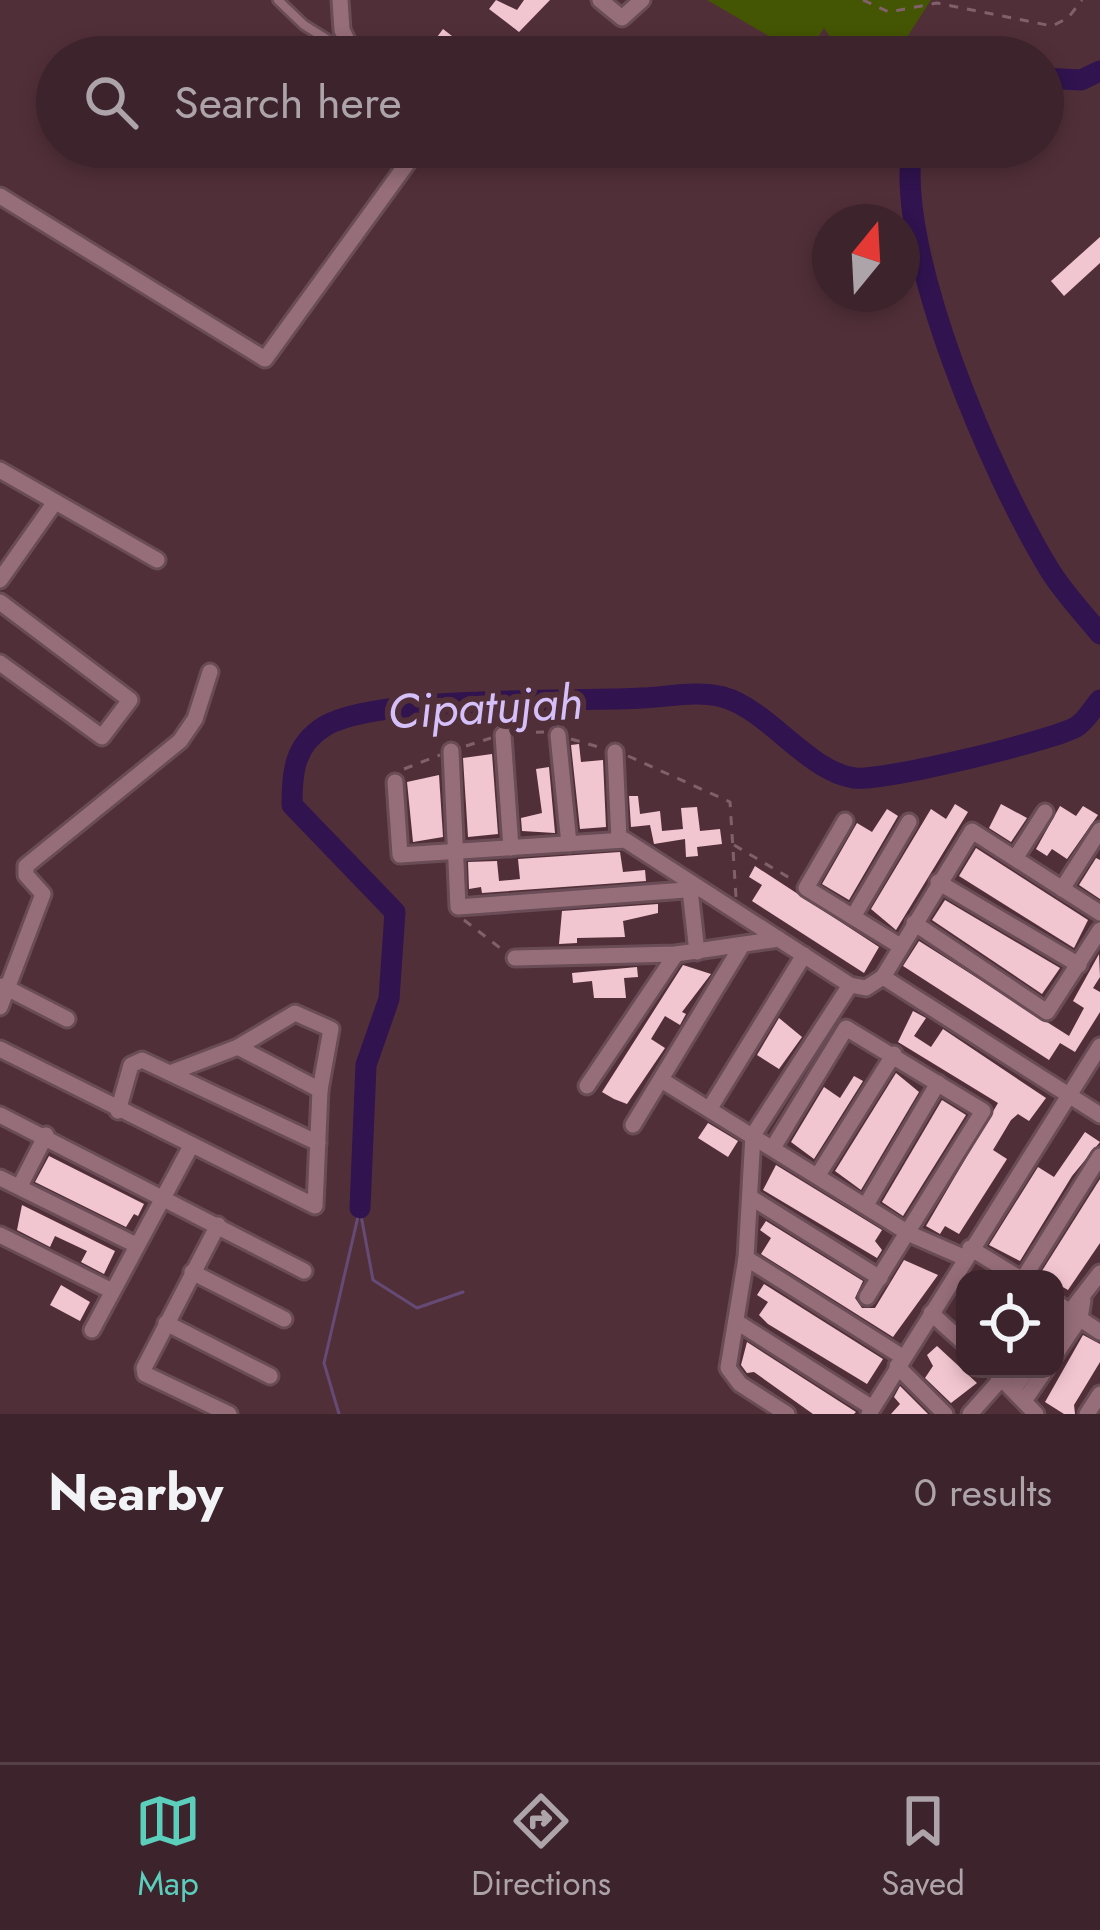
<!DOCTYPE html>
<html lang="en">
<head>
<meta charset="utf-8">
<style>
  body { margin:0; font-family:Jost,sans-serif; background:#442b33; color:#f1f3f6 }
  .controls { position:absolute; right:36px; bottom:36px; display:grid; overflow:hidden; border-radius:24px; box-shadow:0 6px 18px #0003 }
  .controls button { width:108px; height:108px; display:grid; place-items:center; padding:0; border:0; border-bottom:3px solid #564047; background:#3d232b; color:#f1f3f6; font:60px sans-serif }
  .compass { position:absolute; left:812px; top:204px; width:108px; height:108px; border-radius:50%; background:#3d232b; box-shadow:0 6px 18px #0003; rotate:18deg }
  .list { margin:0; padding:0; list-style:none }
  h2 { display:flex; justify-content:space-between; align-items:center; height:156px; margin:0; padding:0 48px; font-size:51px }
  h2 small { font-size:39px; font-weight:400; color:#ada4a9 }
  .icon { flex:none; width:66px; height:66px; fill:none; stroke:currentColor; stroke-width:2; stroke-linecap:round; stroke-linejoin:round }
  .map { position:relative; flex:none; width:1100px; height:1414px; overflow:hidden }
  .search { position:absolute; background:#3d232b; box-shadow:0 6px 18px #0003; left:36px; right:36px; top:36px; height:132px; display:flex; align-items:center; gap:30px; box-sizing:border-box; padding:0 42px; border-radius:66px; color:#ada4a9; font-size:45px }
  .sheet { height:348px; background:#3d232b }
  nav { display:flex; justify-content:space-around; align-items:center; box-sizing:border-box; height:168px; border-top:3px solid #564047; background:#3d232b; font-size:33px; color:#ada4a9 }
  nav a { display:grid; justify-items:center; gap:6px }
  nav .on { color:#5bcebc }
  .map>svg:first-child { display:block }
  .green { fill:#445503 }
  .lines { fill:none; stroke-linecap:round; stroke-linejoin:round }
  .stream { stroke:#654a76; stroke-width:3 }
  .river { stroke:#30134f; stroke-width:21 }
  .building { fill:#f2c6d1 }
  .service-casing { stroke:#694c55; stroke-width:14 }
  .minor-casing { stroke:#694c55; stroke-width:21 }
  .path { stroke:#80616a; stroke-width:3; stroke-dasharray:9 9; stroke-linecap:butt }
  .service { stroke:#966e79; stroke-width:8 }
  .minor { stroke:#966e79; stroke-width:15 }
  .labels { text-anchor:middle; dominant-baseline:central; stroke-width:12; stroke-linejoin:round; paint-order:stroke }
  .water-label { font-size:48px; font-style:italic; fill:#d5c0f9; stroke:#512f39 }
</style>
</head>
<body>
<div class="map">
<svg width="1100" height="1414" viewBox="0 0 1100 1414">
  <rect width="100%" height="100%" fill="#512f39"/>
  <!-- green -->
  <polygon class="green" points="707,0 931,0 898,51 833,41 824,28 805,57"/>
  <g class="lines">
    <!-- stream -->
    <g class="stream">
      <polyline points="360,1210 373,1280 417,1308 463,1292"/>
      <polyline points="339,1414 324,1363 360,1208"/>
    </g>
    <!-- river -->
    <g class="river">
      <polyline points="1043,78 1081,80 1100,71"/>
      <path d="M912,147C895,253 993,477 1049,569C1063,592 1083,613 1100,634"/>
      <path d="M360,1208L366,1065L389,999L395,912L292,805C292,772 294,745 325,726C377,695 574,702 642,698C668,697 697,690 723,697C769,710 807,771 854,778C881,782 1051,741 1076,727C1085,722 1093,708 1100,700"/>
    </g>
  </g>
  <!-- building -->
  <g class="building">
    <polygon points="496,0 517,10 524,0 550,0 519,32 489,9"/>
    <polygon points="443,29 461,43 450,57 429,48"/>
    <polygon points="1100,237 1100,263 1064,296 1051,281"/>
    <polygon points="579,744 581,762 603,760 606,827 580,829 571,745"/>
    <polygon points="492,754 498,834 468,837 463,758"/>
    <polygon points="549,767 555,833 522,831 521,818 542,813 536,769"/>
    <polygon points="439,775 443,837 413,842 407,782"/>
    <polygon points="629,796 638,796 640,814 660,811 662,831 683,829 681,808 697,807 700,831 720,829 722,844 697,847 698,856 686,857 685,839 654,844 650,825 631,827"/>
    <polygon points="955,804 968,812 896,930 871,909 931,809 946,819"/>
    <polygon points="1001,804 1027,818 1011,842 989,828"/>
    <polygon points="1060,806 1076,816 1083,806 1098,815 1067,859 1052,849 1047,856 1036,849"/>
    <polygon points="887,809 898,816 849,900 822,884 857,823 872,832"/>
    <polygon points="976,848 1088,920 1074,948 959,876"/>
    <polygon points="620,852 623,872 645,870 646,881 482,893 481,887 469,889 468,862 497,861 499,881 520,879 518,859"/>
    <polygon points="1096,858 1100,860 1100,899 1079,885"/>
    <polygon points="755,866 879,947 864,973 752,901 762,885 749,877"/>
    <polygon points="945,900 1060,968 1042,994 932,920"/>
    <polygon points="658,904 658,913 623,921 625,937 577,938 577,943 559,944 562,911"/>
    <polygon points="919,941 1069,1036 1084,1008 1073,1001 1099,954 1100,977 1093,988 1100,992 1100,1012 1075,1052 1060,1043 1049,1060 903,966"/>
    <polygon points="683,965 711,974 682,1012 686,1014 680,1025 665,1016 651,1039 665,1048 627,1104 614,1099 602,1092"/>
    <polygon points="637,967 638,977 624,978 626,998 594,998 592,981 573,983 572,973"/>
    <polygon points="913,1011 926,1018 914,1036 931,1047 943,1029 1046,1098 1029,1121 1018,1114 1011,1120 993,1150 1007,1159 959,1234 945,1226 940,1234 926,1226 998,1103 898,1042"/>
    <polygon points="779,1018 802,1037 779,1069 757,1055"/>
    <polygon points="896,1073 919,1092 861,1190 835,1171"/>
    <polygon points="854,1076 863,1081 814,1159 791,1142 824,1087 840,1098"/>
    <polygon points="942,1100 966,1115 903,1216 882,1202"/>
    <polygon points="708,1123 738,1141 728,1157 698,1138"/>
    <polygon points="1085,1132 1100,1142 1072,1176 1020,1261 989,1245 1038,1167 1054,1177"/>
    <polygon points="49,1156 144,1204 138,1216 134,1214 126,1227 35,1182"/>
    <polygon points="776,1165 882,1230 875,1241 882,1250 877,1258 763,1190"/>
    <polygon points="1100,1179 1100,1243 1068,1290 1040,1274"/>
    <polygon points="22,1205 115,1251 104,1274 81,1262 87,1251 55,1236 50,1247 17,1230"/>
    <polygon points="766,1221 863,1281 855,1298 862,1308 875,1308 904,1260 938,1275 893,1337 761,1254 771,1238 760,1230"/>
    <polygon points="764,1284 883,1359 867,1384 768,1324 759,1315 768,1302 757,1295"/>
    <polygon points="61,1285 90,1302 80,1321 50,1305"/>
    <polygon points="1083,1335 1100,1344 1100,1362 1074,1405 1075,1414 1064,1414 1045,1402"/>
    <polygon points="747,1342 856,1412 854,1414 813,1414 754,1372 747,1373 741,1365"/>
    <polygon points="937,1346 977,1383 951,1403 925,1378 933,1366 927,1355"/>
    <polygon points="900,1386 928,1414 891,1414 900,1404 894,1397"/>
  </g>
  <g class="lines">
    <defs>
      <polyline id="service" points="278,0 304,25 349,53"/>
      <g id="minor">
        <polyline points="340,0 342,30 355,57"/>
        <polyline points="600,0 622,18 642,0"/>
        <polyline points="0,196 265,359 419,147"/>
        <polyline points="0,470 157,560"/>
        <polyline points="0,580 55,502"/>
        <polyline points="0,602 130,700 102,737 0,663"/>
        <polyline points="503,735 511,848"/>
        <polyline points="558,735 569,844"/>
        <polyline points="451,751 458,907 699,889"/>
        <polyline points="615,752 619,840"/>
        <polyline points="395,782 400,855 625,840 850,985 866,988 883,977 1100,1115"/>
        <polyline points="845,821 806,888 900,946"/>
        <polyline points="1016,857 1045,812"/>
        <polyline points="938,882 1079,965"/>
        <polyline points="1062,889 1100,830"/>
        <polyline points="690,890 697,952"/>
        <polyline points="853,917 909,822"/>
        <polyline points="914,923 1047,1012 1100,930"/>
        <polyline points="515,958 676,954 779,939"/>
        <polyline points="883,977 972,831 1100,913"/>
        <polyline points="3,986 67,1019"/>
        <polyline points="0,1007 43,894 26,875 26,866 180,741 195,719 210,672"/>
        <polyline points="238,1047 320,1090"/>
        <polyline points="0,1049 315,1206 320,1090 331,1029 295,1013 238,1047 170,1073"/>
        <polyline points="663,1081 910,1234 963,1257"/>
        <polyline points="587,1086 676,954"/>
        <polyline points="710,1108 804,955"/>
        <polyline points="118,1111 131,1065 142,1060 318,1143"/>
        <polyline points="0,1115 304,1271"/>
        <polyline points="633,1125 741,947"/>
        <polyline points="774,1146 846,1028 983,1111 867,1297"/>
        <polyline points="818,1175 894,1054"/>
        <polyline points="0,1178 136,1245"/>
        <polyline points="20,1186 46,1135"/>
        <polyline points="750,1197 880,1278"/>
        <polyline points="866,1205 938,1083"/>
        <polyline points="218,1225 144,1368 145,1374 229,1414"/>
        <polyline points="0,1235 112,1291"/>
        <polyline points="970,1248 1021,1279"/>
        <polyline points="746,1258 901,1356"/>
        <polyline points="192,1272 284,1319"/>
        <polyline points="1023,1279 1100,1156"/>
        <polyline points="1055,1302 1100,1332"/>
        <polyline points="931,1313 965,1344"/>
        <polyline points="737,1322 871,1407"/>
        <polyline points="166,1323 270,1376"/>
        <polyline points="92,1330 191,1146"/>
        <polyline points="1055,1331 1100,1273"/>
        <polyline points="1055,1355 1080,1318 1083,1300"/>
        <polyline points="897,1366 945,1414"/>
        <polyline points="992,1369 1036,1414"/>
        <polyline points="1013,1390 1028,1369"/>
        <polyline points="1024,1401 1046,1369"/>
        <polyline points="787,1414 740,1384 728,1368 746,1258 753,1135 850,985"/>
        <polyline points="869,1414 1100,1046"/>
        <polyline points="970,1414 1002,1378"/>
        <polyline points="1087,1414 1100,1394"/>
      </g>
    </defs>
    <!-- service casing -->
    <use href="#service" class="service-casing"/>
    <!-- minor casing -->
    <use href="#minor" class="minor-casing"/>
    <!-- path -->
    <g class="path">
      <polyline points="863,0 889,12 937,3 1052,26 1068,18 1082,0"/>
      <polyline points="518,733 544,732"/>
      <polyline points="571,739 602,748"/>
      <polyline points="466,746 491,738"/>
      <polyline points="628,756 730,802 736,897"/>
      <polyline points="404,769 440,755"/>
      <polyline points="734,845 793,880"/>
      <polyline points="464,920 504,951"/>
    </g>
    <!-- service -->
    <use href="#service" class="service"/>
    <!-- minor -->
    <use href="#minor" class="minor"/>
  </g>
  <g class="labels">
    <!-- water labels -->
    <g class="water-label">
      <text transform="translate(485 707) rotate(-3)">Cipatujah</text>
    </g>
  </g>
</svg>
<div class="controls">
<button><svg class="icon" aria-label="locate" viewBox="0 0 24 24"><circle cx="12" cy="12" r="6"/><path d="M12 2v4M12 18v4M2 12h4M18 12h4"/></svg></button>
</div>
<svg class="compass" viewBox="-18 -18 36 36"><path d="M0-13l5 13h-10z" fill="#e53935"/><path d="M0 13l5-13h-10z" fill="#ada4a9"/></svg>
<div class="search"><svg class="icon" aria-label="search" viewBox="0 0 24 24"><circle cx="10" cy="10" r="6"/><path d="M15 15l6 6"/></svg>Search here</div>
</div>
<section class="sheet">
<h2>Nearby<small>0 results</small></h2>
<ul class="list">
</ul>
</section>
<nav>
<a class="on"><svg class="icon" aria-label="map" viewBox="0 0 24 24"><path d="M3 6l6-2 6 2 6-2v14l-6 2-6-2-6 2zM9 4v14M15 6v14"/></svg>Map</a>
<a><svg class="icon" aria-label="directions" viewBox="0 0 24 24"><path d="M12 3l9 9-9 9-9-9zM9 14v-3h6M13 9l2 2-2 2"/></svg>Directions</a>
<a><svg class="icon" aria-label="saved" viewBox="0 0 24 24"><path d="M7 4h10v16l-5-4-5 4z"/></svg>Saved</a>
</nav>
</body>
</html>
